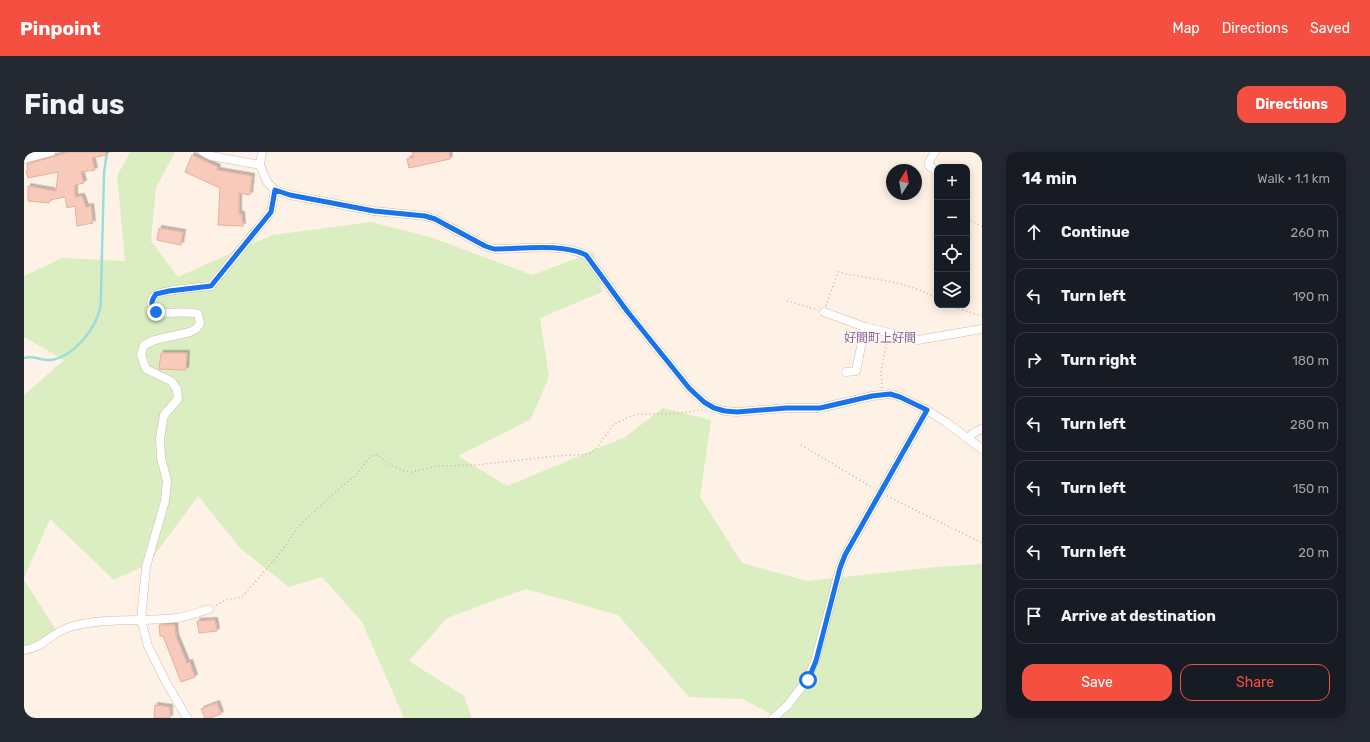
<!DOCTYPE html>
<html lang="en">
<head>
<meta charset="utf-8">
<style>
  body { margin:0; font-family:Rubik,"Noto Sans JP",sans-serif; background:#242831; color:#f1f3f6 }
  .controls { position:absolute; right:12px; top:12px; display:grid; overflow:hidden; border-radius:8px; box-shadow:0 2px 10px #0003 }
  .controls button { width:36px; height:36px; display:grid; place-items:center; padding:0; border:0; border-bottom:1px solid #363941; background:#171b24; color:#f1f3f6; font:20px sans-serif }
  .compass { position:absolute; left:862px; top:12px; width:36px; height:36px; border-radius:50%; background:#171b24; box-shadow:0 2px 10px #0003; rotate:11deg }
  .stop { position:absolute; width:12px; height:12px; margin:-9px; border:3px solid #1a73e8; border-radius:50%; background:#fff }
  .stop.end { background:#1a73e8; border-color:#fff; box-shadow:0 1px 4px #0008 }
  .list { margin:0; padding:0; list-style:none }
  h2 { display:flex; justify-content:space-between; align-items:center; height:52px; margin:0; padding:0 16px; font-size:17px }
  h2 small { font-size:13px; font-weight:400; color:#9ea1a6 }
  .list li { display:grid; grid-template-columns:26px 1fr auto; gap:12px; align-items:center; box-sizing:border-box; height:56px; margin:0 8px 8px; padding:0 8px; border:1px solid #363941; border-radius:12px }
  .list b { display:block; font-size:15px; white-space:nowrap }
  .list em { font-size:13px; font-style:normal; color:#9ea1a6 }
  .actions { display:flex; gap:8px; padding:12px 16px }
  .actions a { flex:1; padding:9px 0; border:1px solid #f44f40; border-radius:12px; text-align:center; font-size:14px; color:#f44f40 }
  .actions .main { background:#f44f40; color:#fff }
  .icon { flex:none; width:22px; height:22px; fill:none; stroke:currentColor; stroke-width:2; stroke-linecap:round; stroke-linejoin:round }
  .map { position:relative; flex:none; width:958px; height:566px; overflow:hidden; border-radius:12px }
  header { display:flex; align-items:center; gap:24px; box-sizing:border-box; height:56px; padding:0 20px; background:#f44f40; color:#fff }
  header strong { font-size:19px }
  nav { display:flex; gap:22px; margin-inline-start:auto; font-size:14px }
  .intro { display:flex; align-items:center; justify-content:space-between; box-sizing:border-box; height:96px; padding:0 24px }
  h1 { margin:0; font-size:28px }
  .button { padding:10px 18px; border-radius:12px; background:#f44f40; color:#fff; font-size:14px; font-weight:700 }
  main { display:flex; gap:24px; padding:0 24px }
  aside { flex:1; background:#171b24; border-radius:12px; box-shadow:0 2px 10px #0003 }
  .map>svg:first-child { display:block }
  .green { fill:#daeec2 }
  .lines { fill:none; stroke-linecap:round; stroke-linejoin:round }
  .stream { stroke:#9ddcdd; stroke-width:2.5 }
  .building { fill:#f7cabb; stroke:#ebad99; filter:url(#shadow) }
  .minor-casing { stroke:#d4b9ad; stroke-width:9 }
  .path { stroke:#dcad9d; stroke-width:1.5; stroke-dasharray:1 3; stroke-linecap:butt }
  .minor { stroke:#fff; stroke-width:8 }
  .route { stroke:#1a73e8; stroke-width:5 }
  .labels { text-anchor:middle; dominant-baseline:central; stroke-width:3; stroke-linejoin:round; paint-order:stroke }
  .quarter-label { font-size:12px; fill:#82639f; stroke:#fff6ee }
</style>
</head>
<body>
<header>
<strong>Pinpoint</strong>
<nav><a>Map</a><a>Directions</a><a>Saved</a></nav>
</header>
<div class="intro"><h1>Find us</h1><a class="button">Directions</a></div>
<main>
<div class="map">
<svg width="958" height="566" viewBox="0 0 958 566">
  <defs>
    <filter id="shadow"><feDropShadow dx="2.5" dy="-2.5" stdDeviation="0" flood-color="#0004"/></filter>
  </defs>
  <rect width="100%" height="100%" fill="#fef2e6"/>
  <!-- green -->
  <g class="green">
    <polygon points="106,0 151,0 132,36 127,89 154,125 248,83 347,70 409,86 508,123 570,100 578,140 516,166 525,225 507,267 434,304 483,334 601,285 639,256 687,268 676,345 718,411 783,429 912,415 958,412 958,566 754,566 719,547 665,545 594,463 502,437 423,466 385,509 440,544 448,566 380,566 338,470 298,425 265,435 216,396 174,344 124,412 90,428 26,367 0,426 0,243 40,208 0,185 0,124 38,106 101,109 93,24"/>
    <polygon points="0,428 34,481 0,495"/>
  </g>
  <g class="lines">
    <!-- stream -->
    <path class="stream" d="M0,206C10,203 18,209 27,208C49,205 72,177 76,156C77,152 77,146 77,141L80,21L83,0"/>
  </g>
  <!-- building -->
  <g class="building">
    <polygon points="45,0 82,0 82,3 68,6 71,18 57,20 60,31 51,33 51,45 58,44 62,55 67,54 69,71 53,74 51,54 43,56 41,45 26,48 25,51 4,49 4,34 32,39 34,20 4,26 2,19 4,18 3,12"/>
    <polygon points="388,0 425,0 426,7 385,16 383,7 390,5"/>
    <polygon points="168,3 194,15 193,18 228,24 226,43 215,41 215,62 218,62 219,74 194,73 196,36 161,20"/>
    <polygon points="135,76 159,80 157,93 133,88"/>
    <polygon points="137,201 163,201 162,218 135,217"/>
    <polygon points="191,468 193,479 175,481 173,469"/>
    <polygon points="135,473 151,473 152,484 163,511 166,510 171,525 157,530 139,484 136,484"/>
    <polygon points="193,551 197,562 185,566 181,566 177,557"/>
    <polygon points="131,553 146,555 146,566 130,566"/>
  </g>
  <g class="lines">
    <defs>
      <g id="minor">
        <polyline points="179,0 187,4 236,13"/>
        <path d="M238,0L236,13L243,30L251,38L266,43L350,59L401,64L411,67L461,94L470,97C499,97 536,91 562,103L603,159L665,236L680,250L690,256L701,259L713,260L763,256H796L848,244L866,242L876,245L903,258L923,271L958,297"/>
        <polyline points="911,0 905,10 905,14 913,19"/>
        <polyline points="0,7 27,0"/>
        <polyline points="800,160 841,175 894,188 958,177"/>
        <polyline points="822,220 832,219 841,175"/>
        <polyline points="944,286 951,280 958,277"/>
        <path d="M0,498C19,496 28,480 46,475C79,465 118,470 153,466C163,465 175,460 185,457"/>
        <path d="M163,566L142,530L124,494L117,468L122,415L141,349L143,329L137,306L136,286L140,263L154,247L153,237L147,229L122,217L117,203L120,193L131,188L166,180L172,177L176,171L174,162C160,159 146,162 132,160C127,154 125,149 131,143C137,138 177,135 187,134L247,60L251,38"/>
        <polyline points="749,566 763,554 783,528 791,509 816,416 821,403 903,258"/>
      </g>
    </defs>
    <!-- minor casing -->
    <use href="#minor" class="minor-casing"/>
    <!-- path -->
    <g class="path">
      <polyline points="943,67 958,74"/>
      <polyline points="763,149 794,158"/>
      <polyline points="923,153 958,164"/>
      <path d="M802,154L814,120C848,128 883,128 913,147"/>
      <polyline points="858,236 857,220 863,188"/>
      <polyline points="777,293 849,336"/>
      <polyline points="863,344 958,391"/>
      <polyline points="192,453 202,448 218,445 253,405 275,374 310,341 332,323 346,305 351,303 355,304 365,312 380,319 388,320 413,314 452,313 533,304 565,302 572,297 589,273 607,264 615,262 647,262 678,258"/>
    </g>
    <!-- minor -->
    <use href="#minor" class="minor"/>
  </g>
  <g class="lines">
    <!-- route -->
    <path class="route" d="M132,160C126,153 127,149 132,142L145,139L187,134L247,60L251,38L266,43L350,59L401,64L411,67L461,94L470,97C498,97 538,91 562,103L603,159L665,236L680,250L690,256L701,259L713,260L763,256H796L848,244L866,242L876,245L903,258L821,403L816,416L792,509L784,528"/>
  </g>
  <g class="labels">
    <!-- quarter labels -->
    <g class="quarter-label">
      <text x="856" y="186">好間町上好間</text>
    </g>
  </g>
</svg>
<div class="controls">
<button>+</button>
<button>−</button>
<button><svg class="icon" aria-label="locate" viewBox="0 0 24 24"><circle cx="12" cy="12" r="6"/><path d="M12 2v4M12 18v4M2 12h4M18 12h4"/></svg></button>
<button><svg class="icon" aria-label="layers" viewBox="0 0 24 24"><path d="M12 4l9 5-9 5-9-5zM3 14l9 5 9-5"/></svg></button>
</div>
<svg class="compass" viewBox="-18 -18 36 36"><path d="M0-13l5 13h-10z" fill="#e53935"/><path d="M0 13l5-13h-10z" fill="#9ea1a6"/></svg>
<div class="stop" style="left:784px;top:528px"></div>
<div class="stop end" style="left:132px;top:160px"></div>
</div>
<aside>
<h2>14 min<small>Walk · 1.1 km</small></h2>
<ul class="list">
<li><svg class="icon" aria-label="ahead" viewBox="0 0 24 24"><path d="M12 20V5M6 11l6-6 6 6"/></svg><div><b>Continue</b></div><em>260 m</em></li>
<li><svg class="icon" aria-label="left" viewBox="0 0 24 24"><path d="M17 20v-9H6M10 6l-5 5 5 5"/></svg><div><b>Turn left</b></div><em>190 m</em></li>
<li><svg class="icon" aria-label="right" viewBox="0 0 24 24"><path d="M7 20v-9h11M14 6l5 5-5 5"/></svg><div><b>Turn right</b></div><em>180 m</em></li>
<li><svg class="icon" aria-label="left" viewBox="0 0 24 24"><path d="M17 20v-9H6M10 6l-5 5 5 5"/></svg><div><b>Turn left</b></div><em>280 m</em></li>
<li><svg class="icon" aria-label="left" viewBox="0 0 24 24"><path d="M17 20v-9H6M10 6l-5 5 5 5"/></svg><div><b>Turn left</b></div><em>150 m</em></li>
<li><svg class="icon" aria-label="left" viewBox="0 0 24 24"><path d="M17 20v-9H6M10 6l-5 5 5 5"/></svg><div><b>Turn left</b></div><em>20 m</em></li>
<li><svg class="icon" aria-label="arrive" viewBox="0 0 24 24"><path d="M6 21V4h12l-3 4 3 4H6"/></svg><div><b>Arrive at destination</b></div></li>
</ul>
<div class="actions"><a class="main">Save</a><a>Share</a></div>
</aside>
</main>
</body>
</html>
